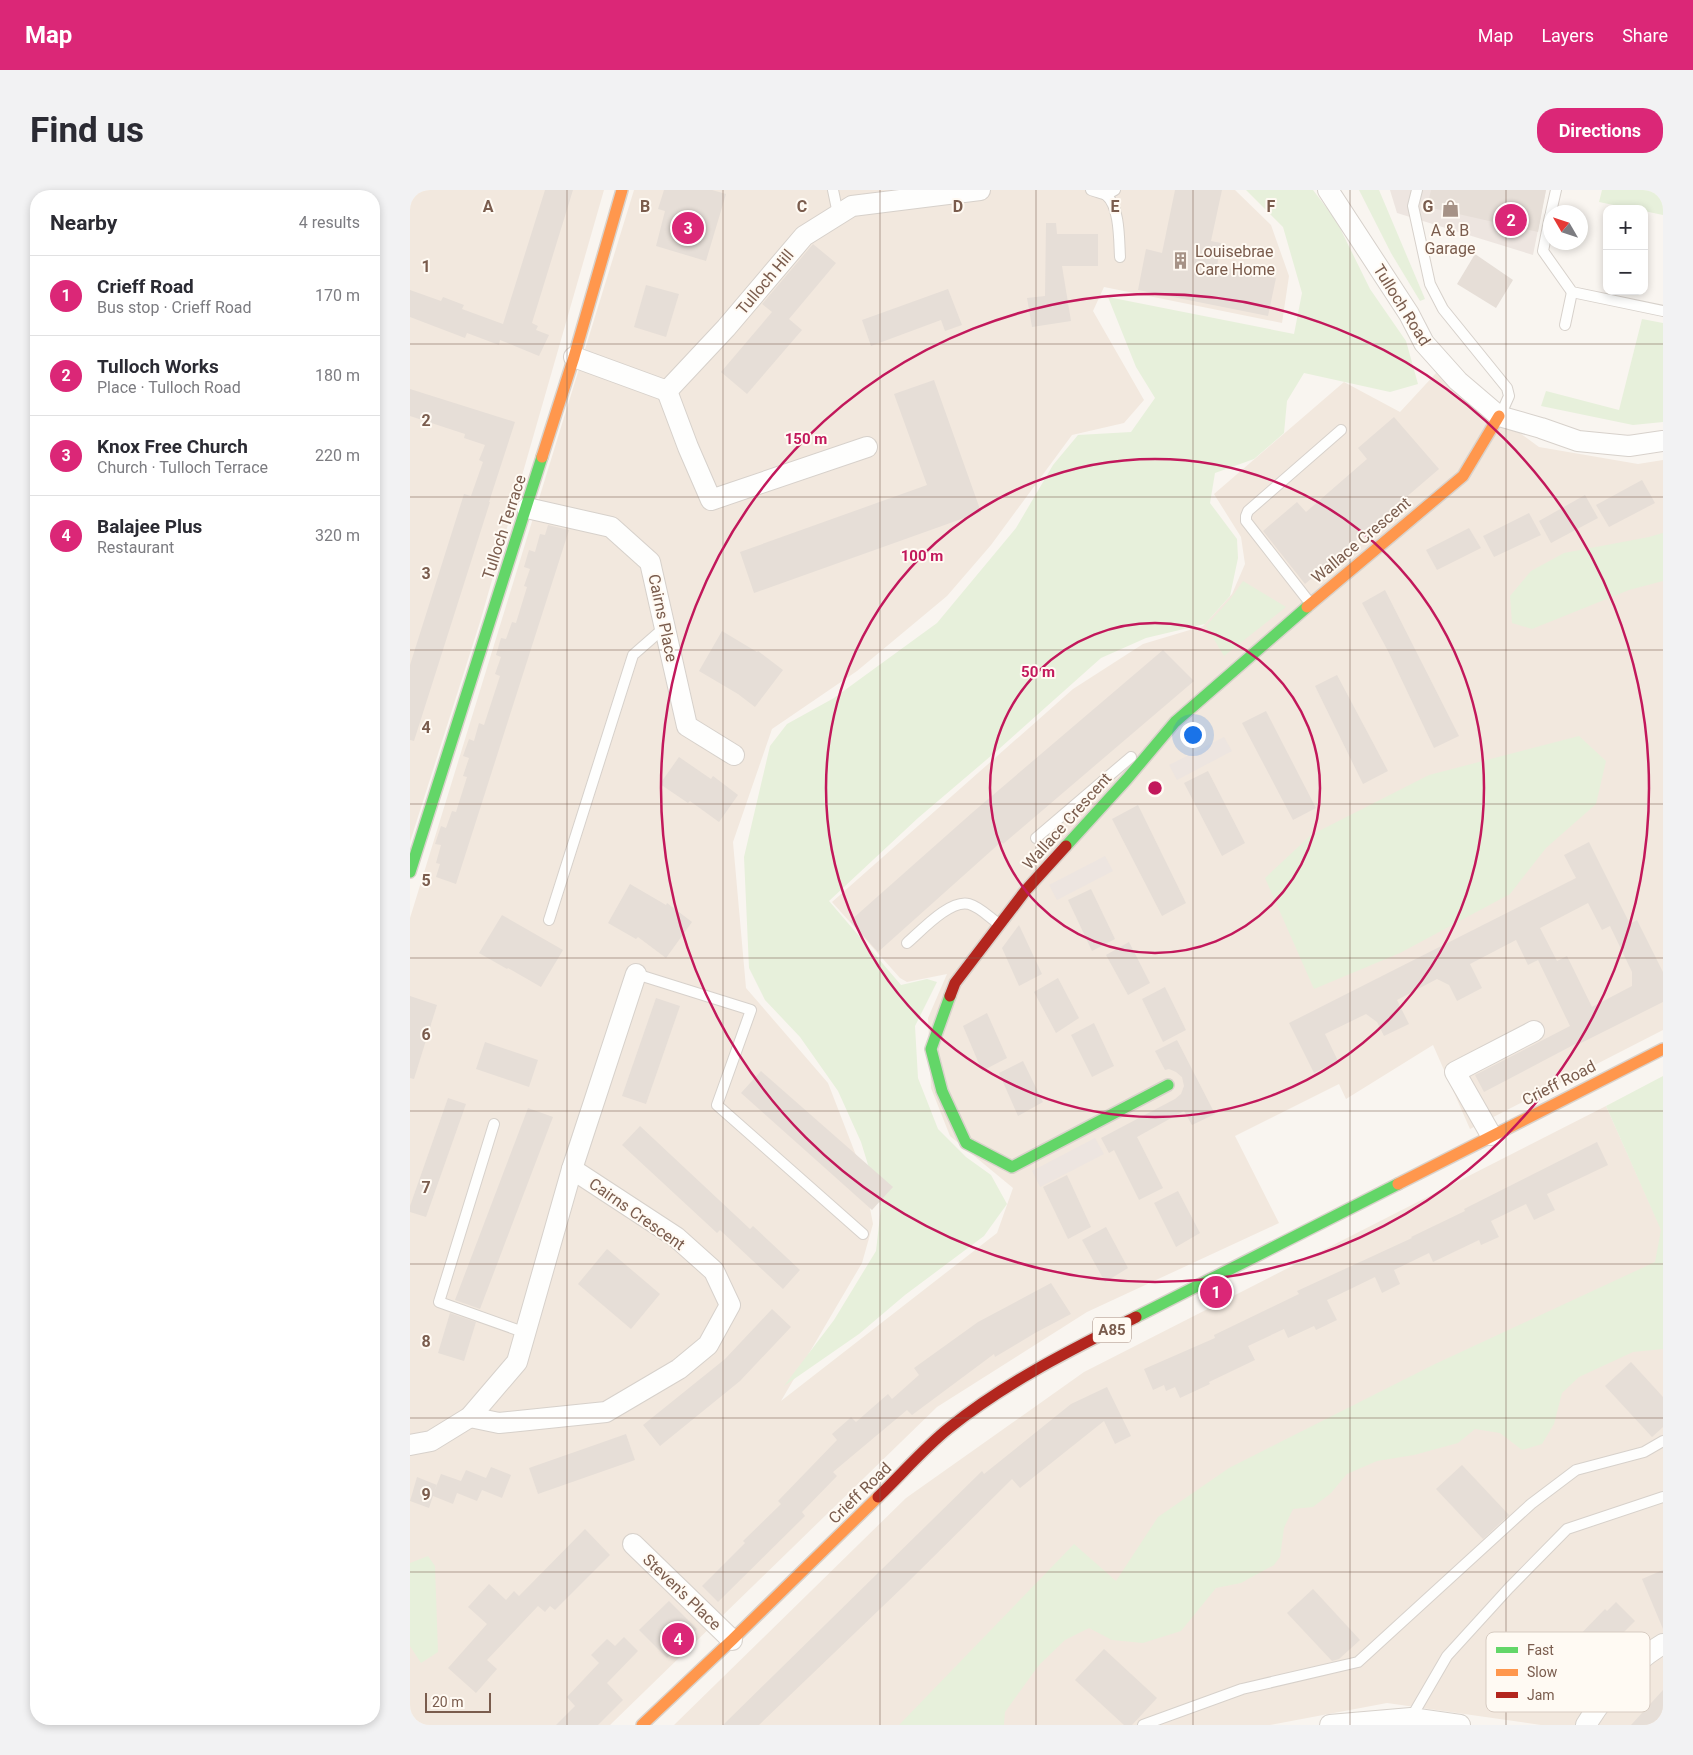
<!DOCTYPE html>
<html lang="en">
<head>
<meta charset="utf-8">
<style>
  body { margin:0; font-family:Roboto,sans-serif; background:#f2f2f3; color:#2b2b33 }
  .controls { position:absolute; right:15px; top:15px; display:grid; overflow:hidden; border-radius:10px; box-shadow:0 2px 8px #0003 }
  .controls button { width:45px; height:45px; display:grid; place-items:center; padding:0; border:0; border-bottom:1px solid #e1e1e2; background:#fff; color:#2b2b33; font:25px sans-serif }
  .compass { position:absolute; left:1133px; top:15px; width:45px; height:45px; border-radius:50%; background:#fff; box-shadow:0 2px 8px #0003; rotate:309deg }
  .scale { position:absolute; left:15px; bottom:12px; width:66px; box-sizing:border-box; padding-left:5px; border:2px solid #7a5c4d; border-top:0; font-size:14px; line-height:18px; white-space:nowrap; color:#7a5c4d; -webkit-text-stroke:4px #fffaf3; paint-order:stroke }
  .you { position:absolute; left:782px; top:544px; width:18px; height:18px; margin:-12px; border:4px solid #fff; border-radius:50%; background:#1a73e8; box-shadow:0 0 0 8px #1a73e833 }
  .badge { display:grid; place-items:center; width:32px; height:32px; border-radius:50%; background:#db2777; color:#fff; font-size:16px; font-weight:700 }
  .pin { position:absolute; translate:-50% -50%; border:2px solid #fff; box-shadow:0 1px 5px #0006 }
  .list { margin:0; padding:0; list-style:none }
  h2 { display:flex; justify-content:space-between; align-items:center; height:65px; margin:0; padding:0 20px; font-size:21px }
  h2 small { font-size:16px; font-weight:400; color:#7c7c81 }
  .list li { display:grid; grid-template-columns:32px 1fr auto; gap:15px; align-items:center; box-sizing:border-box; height:80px; padding:0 20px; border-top:1px solid #e1e1e2 }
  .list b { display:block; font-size:19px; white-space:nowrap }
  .list p { margin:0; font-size:16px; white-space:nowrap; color:#7c7c81 }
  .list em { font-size:16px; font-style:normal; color:#7c7c81 }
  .map { position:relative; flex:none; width:1253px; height:1535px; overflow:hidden; border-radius:20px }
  header { display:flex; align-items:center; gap:30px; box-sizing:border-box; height:70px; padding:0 25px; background:#db2777; color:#fff }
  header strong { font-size:24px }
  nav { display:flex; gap:28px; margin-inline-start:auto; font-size:18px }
  .intro { display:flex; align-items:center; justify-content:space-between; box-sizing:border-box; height:120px; padding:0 30px }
  h1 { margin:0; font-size:35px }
  .button { padding:12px 22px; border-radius:20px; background:#db2777; color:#fff; font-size:18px; font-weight:700 }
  main { display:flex; gap:30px; padding:0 30px }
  aside { flex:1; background:#fff; border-radius:20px; box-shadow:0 2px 8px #0003 }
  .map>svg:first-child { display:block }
  .residential { fill:#f2e8de }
  .industrial { fill:#ede5e0 }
  .green { fill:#e7f0db }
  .building { fill:#e6ded7; fill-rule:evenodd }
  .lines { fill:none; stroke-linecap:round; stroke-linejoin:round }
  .lane-casing { stroke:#d7d1cb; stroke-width:12 }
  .street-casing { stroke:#d7d1cb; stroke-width:22 }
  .fast-casing { stroke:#d9d2cb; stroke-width:14 }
  .slow-casing { stroke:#d9d2cb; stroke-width:14 }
  .jam-casing { stroke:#d9d2cb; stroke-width:14 }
  .lane { stroke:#fefefd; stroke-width:10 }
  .street { stroke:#fefefd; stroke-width:20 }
  .fast { stroke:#63d668; stroke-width:11 }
  .slow { stroke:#ff974d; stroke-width:11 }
  .jam { stroke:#b3261e; stroke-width:11 }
  .grid { fill:none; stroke:#7a5c4d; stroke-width:1; stroke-opacity:0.55 }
  .ring { fill:none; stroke:#c2185b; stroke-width:2.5 }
  .labels { text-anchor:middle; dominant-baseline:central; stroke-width:4; stroke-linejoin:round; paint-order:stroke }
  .shield { fill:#fffaf3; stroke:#a28b7f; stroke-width:1 }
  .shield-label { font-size:15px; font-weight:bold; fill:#7a5c4d }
  .poi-label { font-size:16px; fill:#7a5c4d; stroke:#fffaf3 }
  .street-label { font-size:16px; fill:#7a5c4d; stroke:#fffaf3 }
  .key { fill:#fffaf3; stroke:#d7cbc1; stroke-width:1 }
  .key-label { font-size:14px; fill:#7a5c4d }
  .grid-label { font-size:16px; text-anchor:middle; font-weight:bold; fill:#7a5c4d; stroke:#fffaf3; stroke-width:4; stroke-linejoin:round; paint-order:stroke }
  .centre { fill:#c2185b; stroke:#fffaf3; stroke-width:2.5 }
  .ring-label { font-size:15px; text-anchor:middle; font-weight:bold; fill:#c2185b; stroke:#fffaf3; stroke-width:4; stroke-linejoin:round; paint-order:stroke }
</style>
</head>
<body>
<header>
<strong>Map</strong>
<nav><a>Map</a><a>Layers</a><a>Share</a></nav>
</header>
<div class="intro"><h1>Find us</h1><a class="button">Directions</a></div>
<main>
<aside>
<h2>Nearby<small>4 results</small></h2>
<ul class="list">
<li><span class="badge">1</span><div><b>Crieff Road</b><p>Bus stop · Crieff Road</p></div><em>170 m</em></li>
<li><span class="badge">2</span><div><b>Tulloch Works</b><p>Place · Tulloch Road</p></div><em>180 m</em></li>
<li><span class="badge">3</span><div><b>Knox Free Church</b><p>Church · Tulloch Terrace</p></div><em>220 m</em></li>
<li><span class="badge">4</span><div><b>Balajee Plus</b><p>Restaurant</p></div><em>320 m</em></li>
</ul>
</aside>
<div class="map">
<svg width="1253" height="1535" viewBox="0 0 1253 1535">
  <rect width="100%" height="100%" fill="#f9f5f0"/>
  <!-- residential -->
  <g class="residential">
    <polygon points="0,0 194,0 70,432 0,652"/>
    <polygon points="224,0 825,0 861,35 879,86 872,133 694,97 683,121 734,210 714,233 662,245 581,355 537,406 447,481 362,539 323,652 336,798 418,893 454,986 463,1034 452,1073 371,1211 587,1043 603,998 540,946 521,898 518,828 537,784 497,792 490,788 422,712 663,499 733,454 793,436 822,404 835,374 831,347 804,304 934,192 990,222 1027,182 1129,257 1228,274 1253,270 1253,840 1060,939 1023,855 936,909 929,894 825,946 869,1033 677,1122 527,1217 200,1535 0,1535 0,728"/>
    <polygon points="1196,916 1253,1043 1253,1535 1131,1535 977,1513 860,1535 264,1535 496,1308 674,1182"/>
  </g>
  <!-- industrial -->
  <g class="industrial">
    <polygon points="980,0 1136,0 1123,65 987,23"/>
    <polygon points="814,547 822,561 767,590 759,575"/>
    <polygon points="695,666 703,681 647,710 639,695"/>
    <polygon points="685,948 694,964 630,997 622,981"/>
  </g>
  <!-- green -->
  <g class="green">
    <polygon points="836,0 903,0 926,30 960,99 996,151 1008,194 980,202 894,183 877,211 874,243 844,269 805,283 800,313 827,349 828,368 820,406 795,434 736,448 691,468 589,559 508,628 419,711 491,795 517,789 527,792 505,836 508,888 528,939 556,967 581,985 597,1014 574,1046 495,1105 449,1144 374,1196 424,1130 466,1061 471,1017 451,952 428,901 390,847 355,810 339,778 334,667 360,556 377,534 424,508 527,433 606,338 643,275 668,245 721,242 745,208 726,177 698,107 884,144 892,103 873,37"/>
    <polygon points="949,0 969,0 1015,109 1010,111 981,63"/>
    <polygon points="1192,0 1253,0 1253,25 1234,21 1234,19 1223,19 1189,12"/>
    <polygon points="1232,129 1253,133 1253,232 1223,235 1131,216 1136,201 1209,220"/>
    <polygon points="1253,343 1253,391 1219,400 1122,439 1102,433 1100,406 1121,381 1154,363 1239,347"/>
    <polygon points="833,391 876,417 814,466 796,436 821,408"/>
    <polygon points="1169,546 1196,571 1186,614 1136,658 1100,704 990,763 904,799 855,688 901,645 1019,585"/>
    <polygon points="1253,886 1253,1159 1223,1162 1169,1187 1152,1203 1144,1234 1132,1254 1112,1260 1090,1243 1065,1239 1048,1253 1004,1265 967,1271 937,1284 921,1303 903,1317 883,1319 874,1338 870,1367 864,1375 831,1393 806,1398 771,1441 733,1453 702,1450 679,1438 655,1450 629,1475 595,1522 594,1535 489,1535 664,1354 706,1391 748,1327 819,1278 1025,1174 1245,1072 1251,1040 1196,916"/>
    <polygon points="18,1366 25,1376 28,1462 11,1473 0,1456 0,1373"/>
  </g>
  <!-- building -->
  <g class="building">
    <polygon points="135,0 163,0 122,133 128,136 126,140 139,145 129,166 90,150 89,155 57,143 55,148 0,127 0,100 31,111 33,107 54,115 52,119 93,134"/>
    <polygon points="254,0 302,0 316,4 296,71 246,56 255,21 248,19"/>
    <polygon points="765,0 812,0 801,51 811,53 807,76 866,88 858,126 728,100 736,59 752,63"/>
    <polygon points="1021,0 1136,0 1128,42 1017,17"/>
    <polygon points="636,33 646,33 647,44 688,44 688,76 652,76 661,131 622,137 617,108 635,106"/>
    <polygon points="403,54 426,73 379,129 392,140 337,204 311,182 362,122 352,114"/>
    <polygon points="1065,64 1103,90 1086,118 1047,94"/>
    <polygon points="236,95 269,104 256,147 224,137"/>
    <polygon points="538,99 552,135 535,141 531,130 461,156 452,130"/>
    <polygon points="524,190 571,322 344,403 330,362 517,295 484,204"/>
    <polygon points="0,199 105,232 79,312 80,312 4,551 0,550 0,475 54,304 61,306 73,272 69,270 75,255 54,248 55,244 0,226"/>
    <polygon points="984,227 1029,279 895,394 853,341 887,312 896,322 957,269 948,258"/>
    <polygon points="1232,290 1245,313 1199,337 1186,315"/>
    <polygon points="1175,305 1188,328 1141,353 1129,331"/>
    <polygon points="1119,323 1131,345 1084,367 1073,346"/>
    <polygon points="138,335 159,340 46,694 26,687 30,674 26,673 31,655 25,654 31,636 36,638 42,621 46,622 57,587 53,586 59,568 53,566 59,549 64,551 69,533 74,535 90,486 85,484 91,467 86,465 91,448 96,449 102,432 106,433 117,397 114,396 120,379 114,377 119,360 125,362 130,344 135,345"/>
    <polygon points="1059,338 1071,358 1027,380 1016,360"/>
    <polygon points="975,400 1049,546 1024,558 978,461 952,413"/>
    <polygon points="312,441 347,462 348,461 373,480 345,517 328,504 289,481"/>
    <polygon points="753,460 784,491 593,654 591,652 468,762 440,731 563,622"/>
    <polygon points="927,485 978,581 953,594 905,496"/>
    <polygon points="856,521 906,618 883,630 832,533"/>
    <polygon points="269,567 301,589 303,586 328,605 309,632 280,611 278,613 250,594"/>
    <polygon points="798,581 835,653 812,666 774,593"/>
    <polygon points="728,615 776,713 752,726 702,629"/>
    <path d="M1179,652L1220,734L1227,730L1253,782V812L1169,854V852L1074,902L1065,885L1160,836L1128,770L1118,775L1106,750L1060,774L1072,798L1047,811L1039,795L1027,789L987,810L999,834L974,846L967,832L956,824L915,844L928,871L904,883L879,833L1166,688L1154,665ZM1178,713L1192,740L1200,736L1222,782V796L1182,817L1157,766L1147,771L1130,738Z"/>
    <polygon points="220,694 256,715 257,713 282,732 256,768 228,747 226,749 198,733"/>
    <polygon points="681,699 705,749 682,761 658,710"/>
    <polygon points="92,725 153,760 131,797 98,778 97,779 69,763"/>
    <polygon points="609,735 632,784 609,796 592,758"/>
    <polygon points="719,752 740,793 718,805 696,765"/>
    <polygon points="648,788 669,828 646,843 624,802"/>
    <polygon points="755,797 776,840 753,852 732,809"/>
    <polygon points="0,806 27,815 4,889 0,888"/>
    <polygon points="246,808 270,816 236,914 212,906"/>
    <polygon points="577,823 597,868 572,881 553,836"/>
    <polygon points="684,833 704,876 682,887 661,845"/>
    <polygon points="767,850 805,924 782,935 774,921 727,947 753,998 729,1010 704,960 699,963 691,948 765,909 771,904 774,896 772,887 766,882 759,879 755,880 745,861"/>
    <polygon points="75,852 128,870 119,897 66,879"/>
    <polygon points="613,871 633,912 608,926 589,883"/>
    <polygon points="351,881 483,997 462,1020 331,903"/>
    <polygon points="38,908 56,914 16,1027 0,1022 0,1016"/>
    <polygon points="118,918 143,927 70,1119 45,1110"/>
    <polygon points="230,936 340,1039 343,1036 390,1080 373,1099 310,1040 307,1043 212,955"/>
    <polygon points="1187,952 1198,975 1137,1004 1145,1020 1124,1030 1116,1014 1081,1031 1089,1047 1071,1055 1069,1050 1023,1072 1019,1063 984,1080 990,1094 972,1103 965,1087 930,1104 917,1110 927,1130 906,1140 904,1136 878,1148 874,1139 838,1156 845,1170 799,1192 800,1194 770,1208 765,1197 756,1201 754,1195 743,1200 734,1179 805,1148 804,1145 889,1104 887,1101 1002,1048 1001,1047 1055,1021 1054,1019"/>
    <polygon points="657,985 681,1037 658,1049 633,997"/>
    <polygon points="768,1001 790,1043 766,1057 744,1013"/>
    <polygon points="696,1037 718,1078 695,1092 672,1050"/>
    <polygon points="197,1059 250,1104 221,1139 168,1094"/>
    <polygon points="641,1093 661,1124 625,1143 585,1167 584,1164 502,1225 497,1220 423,1282 427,1286 392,1322 395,1326 308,1412 292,1396 335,1353 333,1351 371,1314 368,1311 427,1250 422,1244 438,1230 441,1227 446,1232 478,1204 482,1209 509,1185 504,1178 568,1132"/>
    <polygon points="362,1119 381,1137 330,1191 250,1256 233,1235 315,1169"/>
    <polygon points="40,1123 66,1132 54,1171 28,1163"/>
    <polygon points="1221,1172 1253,1207 1253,1237 1242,1247 1195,1196"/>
    <polygon points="697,1197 721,1246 705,1254 694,1231 610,1298 602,1289 495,1395 349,1535 313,1535 572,1281 574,1284 661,1214"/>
    <polygon points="216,1244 225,1270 128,1304 119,1278"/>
    <polygon points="1052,1275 1099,1325 1073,1349 1026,1299"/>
    <polygon points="81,1277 101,1285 92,1308 72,1300 67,1311 47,1303 43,1314 23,1306 19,1318 0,1311 7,1287 27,1295 24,1302 31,1284 51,1291 56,1280 76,1288"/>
    <polygon points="175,1339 200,1365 145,1420 140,1416 135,1422 128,1416 77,1470 87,1479 66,1503 38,1478 77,1434 58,1417 79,1394 96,1410 104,1401 109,1406"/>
    <polygon points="1253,1380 1253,1439 1232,1389"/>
    <polygon points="903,1399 950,1450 929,1469 922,1471 877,1423"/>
    <polygon points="259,1411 287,1439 257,1468 229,1440"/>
    <polygon points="1206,1412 1225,1431 1175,1481 1157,1463 1158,1461 1156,1459 1195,1419 1197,1421"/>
    <polygon points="214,1447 228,1461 197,1493 213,1510 188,1535 146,1535 165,1516 157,1507 189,1473 181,1465 197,1449 205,1456"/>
    <polygon points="694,1459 747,1508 722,1535 714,1535 665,1490"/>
    <polygon points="1253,1500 1253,1535 1221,1535"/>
  </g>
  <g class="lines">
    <defs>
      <g id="lane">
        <polyline points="423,0 428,24"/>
        <path d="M681,0C685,2 692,3 696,5C710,16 709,51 710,67"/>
        <polyline points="1007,0 1003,16 1020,94 1033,119 1097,198 1099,206 1090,226"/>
        <polyline points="696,5 705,0"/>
        <polyline points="1141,22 1146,0"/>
        <polyline points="1140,26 1133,61 1162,102 1253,121"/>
        <polyline points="1155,135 1162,102"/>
        <polyline points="900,413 836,331 836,326 838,321 931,240"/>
        <polyline points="626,648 721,567"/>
        <polyline points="139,730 223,465 255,437"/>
        <path d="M497,753C511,741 540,709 559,714C570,717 580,728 589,734"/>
        <polyline points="226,784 341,820 307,915 453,1044"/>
        <polyline points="84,934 29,1112 116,1143"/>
        <polyline points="1001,1528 1037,1466 1099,1398 1157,1339 1253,1307"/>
        <polyline points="733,1535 832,1499 948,1472 1121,1314 1166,1280 1234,1262 1253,1251"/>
      </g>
      <g id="street">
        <polyline points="918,0 999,124 1014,153 1048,191 1089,226 1131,238 1168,251 1219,256 1253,251"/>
        <polyline points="164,167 257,201 316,138 394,46 442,16 570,0"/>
        <polyline points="257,201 278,257 301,310 457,257"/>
        <polyline points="117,318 201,337 240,372 277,536 324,565"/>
        <polyline points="1081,945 1045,882 1124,841"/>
        <polyline points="60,1227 89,1233 196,1222 269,1179 298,1155 320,1115 304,1081 266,1047 162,979"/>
        <polyline points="0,1255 21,1251 60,1227 107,1172 162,979 226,784"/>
        <polyline points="223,1354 322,1450"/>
        <polyline points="920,1535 1001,1528 1050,1535"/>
        <path d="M1176,1535C1194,1505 1223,1471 1253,1454"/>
      </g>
      <g id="fast">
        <polyline points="656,656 717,589 765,532 897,417"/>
        <polyline points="0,682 132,267"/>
        <polyline points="540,806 521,859 532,901 556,953 602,977 758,895"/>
        <polyline points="726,1127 988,994"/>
      </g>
      <g id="slow">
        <polyline points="132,267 164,167 212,0"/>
        <polyline points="897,417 1053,286 1089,226"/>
        <polyline points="988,994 1253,859"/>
        <polyline points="232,1535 322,1450 468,1307"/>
      </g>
      <g id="jam">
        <polyline points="540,806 545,793 616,700 656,656"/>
        <path d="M468,1307C492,1284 514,1258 539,1238C596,1192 661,1160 726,1127"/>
      </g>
    </defs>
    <!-- lane casing -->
    <use href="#lane" class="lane-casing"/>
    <!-- street casing -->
    <use href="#street" class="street-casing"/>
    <!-- fast casing -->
    <use href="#fast" class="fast-casing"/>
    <!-- slow casing -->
    <use href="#slow" class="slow-casing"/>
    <!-- jam casing -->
    <use href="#jam" class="jam-casing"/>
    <!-- lane -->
    <use href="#lane" class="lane"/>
    <!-- street -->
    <use href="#street" class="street"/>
    <!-- fast -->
    <use href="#fast" class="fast"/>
    <!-- slow -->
    <use href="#slow" class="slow"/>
    <!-- jam -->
    <use href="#jam" class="jam"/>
  </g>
  <!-- grid -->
  <path class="grid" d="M157,0V1535M313,0V1535M470,0V1535M626,0V1535M783,0V1535M940,0V1535M1096,0V1535M0,154H1253M0,307H1253M0,460H1253M0,614H1253M0,768H1253M0,921H1253M0,1074H1253M0,1228H1253M0,1382H1253"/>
  <!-- distance rings -->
  <g class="ring">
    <circle cx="745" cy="598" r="165"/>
    <circle cx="745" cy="598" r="329"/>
    <circle cx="745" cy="598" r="494"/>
  </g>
  <!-- icons -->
  <defs>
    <symbol id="shop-bare" viewBox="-9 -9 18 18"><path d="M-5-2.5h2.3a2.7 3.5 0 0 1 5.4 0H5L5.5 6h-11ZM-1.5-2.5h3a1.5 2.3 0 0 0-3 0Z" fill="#a69286" stroke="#fffaf3" stroke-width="2.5" paint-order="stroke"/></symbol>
    <symbol id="building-bare" viewBox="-9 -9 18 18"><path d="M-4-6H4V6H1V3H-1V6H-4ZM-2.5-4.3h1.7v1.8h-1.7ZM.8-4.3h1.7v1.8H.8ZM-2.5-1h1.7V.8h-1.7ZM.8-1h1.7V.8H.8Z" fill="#a69286" stroke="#fffaf3" stroke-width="2.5" paint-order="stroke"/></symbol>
  </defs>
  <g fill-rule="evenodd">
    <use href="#shop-bare" x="1028" y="6" width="25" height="25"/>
    <use href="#building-bare" x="758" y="58" width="25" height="25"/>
  </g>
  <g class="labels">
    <!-- shield labels -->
    <rect class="shield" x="683" y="1127.5" width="38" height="25" rx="4"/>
    <g class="shield-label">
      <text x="702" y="1140">A85</text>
    </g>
    <!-- poi labels -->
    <g class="poi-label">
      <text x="1040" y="40">A &amp; B<tspan x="1040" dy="18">Garage</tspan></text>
      <text x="785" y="61" text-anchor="start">Louisebrae<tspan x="785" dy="18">Care Home</tspan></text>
    </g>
    <!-- street labels -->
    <g class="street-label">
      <text transform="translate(355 92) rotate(-50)">Tulloch Hill</text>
      <text transform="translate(992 115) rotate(58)">Tulloch Road</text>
      <text transform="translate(94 337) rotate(-72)">Tulloch Terrace</text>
      <text transform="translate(951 350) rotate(-40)">Wallace Crescent</text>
      <text transform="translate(253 428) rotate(78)">Cairns Place</text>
      <text transform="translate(657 631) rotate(-48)">Wallace Crescent</text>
      <text transform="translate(1149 893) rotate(-27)">Crieff Road</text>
      <text transform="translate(227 1024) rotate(35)">Cairns Crescent</text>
      <text transform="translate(450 1303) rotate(-44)">Crieff Road</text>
      <text transform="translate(272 1402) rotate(44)">Steven's Place</text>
    </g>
  </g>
  <!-- legend -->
  <rect x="1076" y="1442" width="164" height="80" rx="8" class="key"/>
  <rect x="1086" y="1457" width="22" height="6" fill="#63d668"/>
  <rect x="1086" y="1479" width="22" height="7" fill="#ff974d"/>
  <rect x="1086" y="1502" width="22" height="6" fill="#b3261e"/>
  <g class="key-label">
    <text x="1117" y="1465">Fast</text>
    <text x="1117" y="1487">Slow</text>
    <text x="1117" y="1510">Jam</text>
  </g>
  <g class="grid-label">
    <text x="78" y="22">A</text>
    <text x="235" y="22">B</text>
    <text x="392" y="22">C</text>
    <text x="548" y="22">D</text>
    <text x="705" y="22">E</text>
    <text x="861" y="22">F</text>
    <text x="1018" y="22">G</text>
    <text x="16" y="82">1</text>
    <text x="16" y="236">2</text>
    <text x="16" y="389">3</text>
    <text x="16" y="543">4</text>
    <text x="16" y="696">5</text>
    <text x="16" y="850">6</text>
    <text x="16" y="1003">7</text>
    <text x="16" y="1157">8</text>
    <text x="16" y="1310">9</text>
  </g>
  <circle cx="745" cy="598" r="8" class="centre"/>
  <g class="ring-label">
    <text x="396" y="254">150 m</text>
    <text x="512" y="371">100 m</text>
    <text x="628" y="487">50 m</text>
  </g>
</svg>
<div class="controls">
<button>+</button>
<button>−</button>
</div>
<svg class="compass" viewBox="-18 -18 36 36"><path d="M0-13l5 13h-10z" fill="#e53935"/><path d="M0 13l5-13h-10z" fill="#7c7c81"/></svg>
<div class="scale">20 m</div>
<div class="you"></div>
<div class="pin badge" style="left:806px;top:1102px">1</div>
<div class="pin badge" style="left:1101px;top:30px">2</div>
<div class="pin badge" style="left:278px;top:38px">3</div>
<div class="pin badge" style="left:268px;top:1449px">4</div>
</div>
</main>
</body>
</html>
